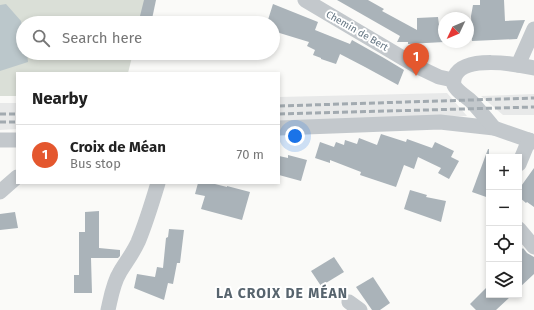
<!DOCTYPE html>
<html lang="en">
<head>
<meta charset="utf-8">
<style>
  body { margin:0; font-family:"Fira Sans",sans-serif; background:#f2f2f2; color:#222 }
  .controls { position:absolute; right:12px; bottom:12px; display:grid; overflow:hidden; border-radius:0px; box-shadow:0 2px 6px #0003 }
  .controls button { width:36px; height:36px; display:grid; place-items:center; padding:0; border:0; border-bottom:1px solid #e0e0e0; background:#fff; color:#222; font:20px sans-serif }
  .compass { position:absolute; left:438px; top:12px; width:36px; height:36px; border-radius:50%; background:#fff; box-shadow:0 2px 6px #0003; rotate:226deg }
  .you { position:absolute; left:295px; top:136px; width:14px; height:14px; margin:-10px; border:3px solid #fff; border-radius:50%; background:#1a73e8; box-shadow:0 0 0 6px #1a73e833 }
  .badge { display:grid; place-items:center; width:26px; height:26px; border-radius:50%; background:#e4572e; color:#fff; font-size:13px; font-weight:700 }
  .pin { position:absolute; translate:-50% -33px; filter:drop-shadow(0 1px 2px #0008) }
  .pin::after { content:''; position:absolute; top:21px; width:14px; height:12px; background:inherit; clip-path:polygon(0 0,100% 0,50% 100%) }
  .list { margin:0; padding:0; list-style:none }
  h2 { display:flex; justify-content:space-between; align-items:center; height:52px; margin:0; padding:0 16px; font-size:17px }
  h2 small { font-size:13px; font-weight:400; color:#767676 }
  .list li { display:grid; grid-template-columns:26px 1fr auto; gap:12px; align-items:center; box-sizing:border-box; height:60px; padding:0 16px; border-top:1px solid #e0e0e0 }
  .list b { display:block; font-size:15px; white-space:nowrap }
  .list p { margin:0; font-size:13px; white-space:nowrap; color:#767676 }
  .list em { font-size:13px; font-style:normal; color:#767676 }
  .icon { flex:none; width:22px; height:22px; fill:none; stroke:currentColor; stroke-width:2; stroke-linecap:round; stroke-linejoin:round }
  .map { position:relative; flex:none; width:534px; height:310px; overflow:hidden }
  .search { position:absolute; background:#fff; box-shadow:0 2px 6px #0003; left:16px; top:16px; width:264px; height:44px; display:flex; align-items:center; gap:10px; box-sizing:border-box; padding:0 14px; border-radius:22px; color:#767676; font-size:15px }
  .panel { position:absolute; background:#fff; box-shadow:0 2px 6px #0003; left:16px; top:72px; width:264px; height:112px; border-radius:0px }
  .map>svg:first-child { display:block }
  .built { fill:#e8e9e9 }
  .green { fill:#dadfd7 }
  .water { fill:#bbc7cb }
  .building { fill:#aab3b9 }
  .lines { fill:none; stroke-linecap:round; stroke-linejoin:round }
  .minor { stroke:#c3c8cc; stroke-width:15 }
  .rail { stroke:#a2aab0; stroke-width:3; stroke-dasharray:6 3; stroke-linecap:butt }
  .labels { text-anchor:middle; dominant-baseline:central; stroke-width:4; stroke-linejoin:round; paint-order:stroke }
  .street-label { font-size:10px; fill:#657683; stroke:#fff }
  .district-label { font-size:14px; font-weight:bold; letter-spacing:1px; fill:#57646e; stroke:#fff }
</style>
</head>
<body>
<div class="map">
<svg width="534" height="310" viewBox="0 0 534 310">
  <rect width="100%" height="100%" fill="#fafaf8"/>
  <!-- built -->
  <g class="built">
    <polygon points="447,93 467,116 279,122 279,97"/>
    <polygon points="534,94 534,115 503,115 481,96"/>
    <polygon points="0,103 17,103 17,129 0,130"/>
  </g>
  <!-- green -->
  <polygon class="green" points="0,0 147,0 141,23 23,23 23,53 133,53 128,73 17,73 17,96 0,96"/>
  <!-- water -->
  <polygon class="water" points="6,4 21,21 23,31 23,53 27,53 28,62 0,71 0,5"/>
  <!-- building -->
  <g class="building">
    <polygon points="144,0 156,0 152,19 140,16"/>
    <polygon points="337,0 368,0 384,9 382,11 417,30 417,18 438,17 439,25 444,25 444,42 408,44 408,42 397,42 400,36"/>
    <polygon points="480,0 504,0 505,21 525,20 517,39 472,41 471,16 473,5 480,5"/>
    <polygon points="273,4 318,22 315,30 350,44 352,40 384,58 404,70 398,85 365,67 340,54 336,64 321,59 321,58 313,55 315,50 307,46 309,42 273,31 273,23 267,23"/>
    <polygon points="381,134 406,142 407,139 432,148 435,142 454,151 451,157 459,161 449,179 438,173 441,168 418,157 414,169 404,165 396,187 360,175 361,172 330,160 330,163 315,158 320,142 334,147 336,142 344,145 345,140 357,144 359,138 377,145"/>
    <polygon points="488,149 489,149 489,198 472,192"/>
    <polygon points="288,155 307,160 301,181 279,175 279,156 288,158"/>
    <polygon points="534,168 534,207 527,202 526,203 519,197 519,189"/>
    <polygon points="198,183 211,183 227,187 227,186 250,192 242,220 201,209 205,196 195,194"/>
    <polygon points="410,190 427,195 426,197 446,201 441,222 404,209"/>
    <polygon points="99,211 99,248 120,250 120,256 118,258 91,258 92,293 74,293 74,275 79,275 79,232 85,232 85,212"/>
    <polygon points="15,212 18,228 0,230 0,214"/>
    <polygon points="169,229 184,230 180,263 177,263 173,284 168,283 164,300 134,288 137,274 155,277 157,267 163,268 166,238 168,237"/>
    <polygon points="523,248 527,253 534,257 534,274 519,288 519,252"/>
    <polygon points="334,257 344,272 321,286 311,271"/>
    <polygon points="373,277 390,303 380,310 372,310 356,287"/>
    <polygon points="489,285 489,295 512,295 496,310 476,310 470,304"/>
  </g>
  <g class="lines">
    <!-- minor -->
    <g class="minor">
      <polyline points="305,0 418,67 439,77 453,80"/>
      <polyline points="518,65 534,29"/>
      <polyline points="279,128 440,122 494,128 534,142"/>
      <path d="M494,128C487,119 479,110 472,102C466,96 457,92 454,85C453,81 454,79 455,76C465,55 516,64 534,68"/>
      <polyline points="0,140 17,140"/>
      <polyline points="519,164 529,140"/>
      <polyline points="0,192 17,177"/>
      <polyline points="519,229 534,247"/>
      <polyline points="349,302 360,310"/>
      <path d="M108,310C111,297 113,283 120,272C126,262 133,253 138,242C146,223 152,203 158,183"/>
    </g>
    <!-- rail -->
    <g class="rail">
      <polyline points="279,106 534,98"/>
      <polyline points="0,114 17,114"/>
      <polyline points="279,114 534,107"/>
      <polyline points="0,122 17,122"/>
    </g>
  </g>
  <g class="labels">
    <!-- street labels -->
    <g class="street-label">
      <text transform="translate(357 31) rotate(30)">Chemin de Bert</text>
    </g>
    <!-- district labels -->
    <g class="district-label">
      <text x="282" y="293">LA CROIX DE MÉAN</text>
    </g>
  </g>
</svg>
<div class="controls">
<button>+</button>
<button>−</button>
<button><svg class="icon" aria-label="locate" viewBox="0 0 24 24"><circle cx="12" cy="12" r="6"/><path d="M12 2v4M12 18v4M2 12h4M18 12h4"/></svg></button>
<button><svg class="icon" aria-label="layers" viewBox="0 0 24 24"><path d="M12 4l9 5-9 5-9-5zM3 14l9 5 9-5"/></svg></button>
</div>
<svg class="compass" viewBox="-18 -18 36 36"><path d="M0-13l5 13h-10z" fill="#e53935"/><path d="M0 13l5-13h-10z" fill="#767676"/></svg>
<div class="you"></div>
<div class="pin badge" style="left:416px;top:76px">1</div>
<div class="search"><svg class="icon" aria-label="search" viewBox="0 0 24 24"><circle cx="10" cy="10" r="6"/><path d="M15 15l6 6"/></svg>Search here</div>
<section class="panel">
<h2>Nearby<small></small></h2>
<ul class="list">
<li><span class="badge">1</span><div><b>Croix de Méan</b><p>Bus stop</p></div><em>70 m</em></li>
</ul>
</section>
</div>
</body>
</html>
